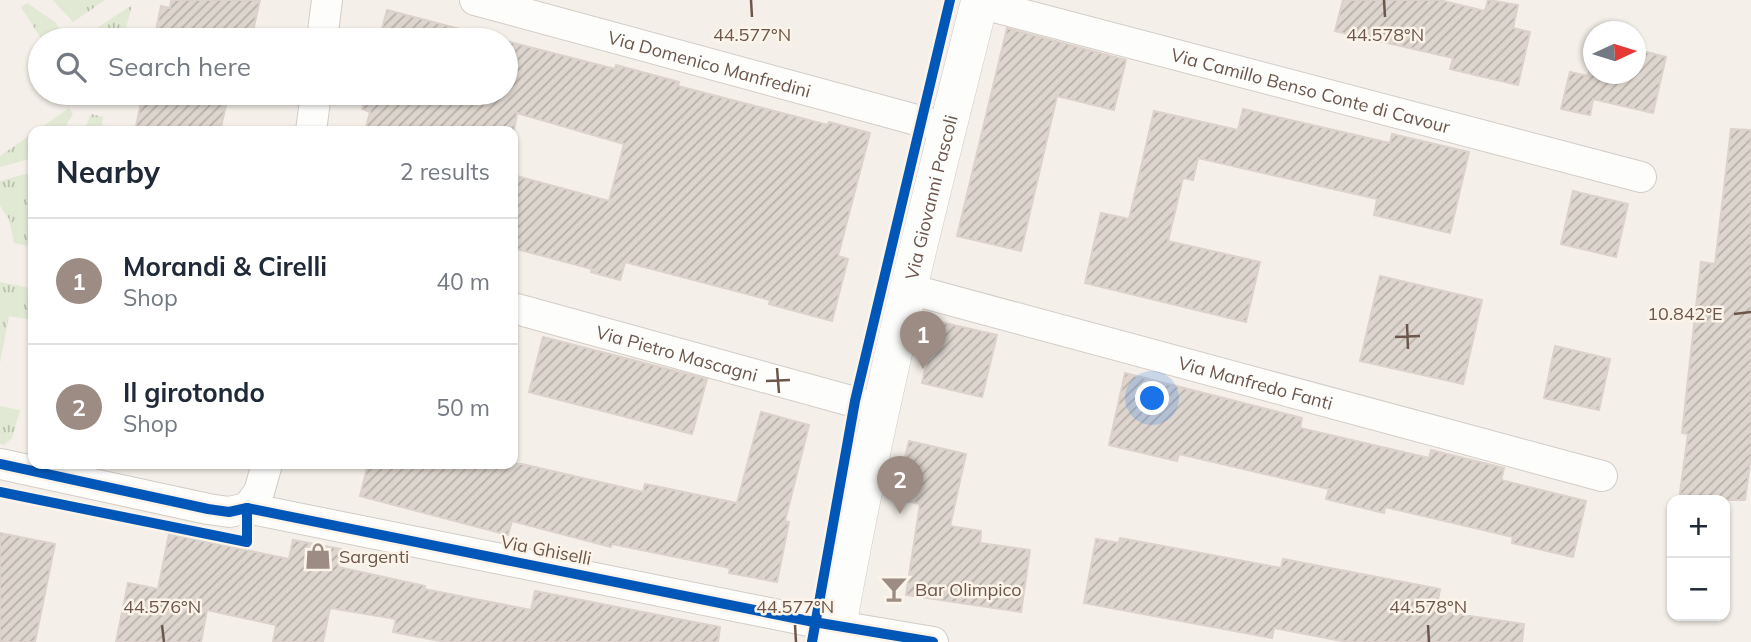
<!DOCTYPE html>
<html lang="en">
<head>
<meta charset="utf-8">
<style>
  body { margin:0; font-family:Mulish,sans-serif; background:#f2f2f3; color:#1f2937 }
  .controls { position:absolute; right:21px; bottom:21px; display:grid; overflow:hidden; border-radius:14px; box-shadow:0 2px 5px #0004 }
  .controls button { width:63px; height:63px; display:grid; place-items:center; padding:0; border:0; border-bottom:2px solid #e0e1e3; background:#fff; color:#1f2937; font:35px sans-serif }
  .compass { position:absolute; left:1583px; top:21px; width:63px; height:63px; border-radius:50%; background:#fff; box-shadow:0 2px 5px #0004; rotate:86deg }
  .you { position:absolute; left:1153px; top:399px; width:24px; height:24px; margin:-18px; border:5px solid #fff; border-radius:50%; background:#1a73e8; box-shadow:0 0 0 10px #1a73e833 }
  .badge { display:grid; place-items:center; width:46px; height:46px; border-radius:50%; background:#9c8c83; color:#fff; font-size:23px; font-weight:700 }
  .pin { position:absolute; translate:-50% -58px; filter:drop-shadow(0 2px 4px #0008) }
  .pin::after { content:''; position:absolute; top:37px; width:24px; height:21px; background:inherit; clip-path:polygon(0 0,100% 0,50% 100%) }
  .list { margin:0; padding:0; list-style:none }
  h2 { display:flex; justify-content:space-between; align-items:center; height:91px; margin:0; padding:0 28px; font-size:30px }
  h2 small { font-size:23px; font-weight:400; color:#747a83 }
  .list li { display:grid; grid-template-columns:46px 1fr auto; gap:21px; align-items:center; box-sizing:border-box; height:126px; padding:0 28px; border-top:2px solid #e0e1e3 }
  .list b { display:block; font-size:26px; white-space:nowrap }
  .list p { margin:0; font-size:23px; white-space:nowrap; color:#747a83 }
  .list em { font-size:23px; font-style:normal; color:#747a83 }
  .icon { flex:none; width:38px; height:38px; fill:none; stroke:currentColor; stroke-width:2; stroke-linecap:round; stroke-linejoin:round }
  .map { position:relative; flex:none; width:1751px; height:642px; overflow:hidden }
  .search { position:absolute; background:#fff; box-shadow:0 2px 5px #0004; left:28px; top:28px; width:490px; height:77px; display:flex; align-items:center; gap:18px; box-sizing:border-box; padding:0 24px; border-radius:38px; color:#747a83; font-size:26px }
  .panel { position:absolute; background:#fff; box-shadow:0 2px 5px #0004; left:28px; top:126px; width:490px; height:343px; border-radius:14px }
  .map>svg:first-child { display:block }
  .grass { fill:url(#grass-tufts) }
  .building { fill:url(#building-hatch); stroke:#dcd2cb; stroke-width:2 }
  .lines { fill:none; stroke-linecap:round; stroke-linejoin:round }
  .minor-casing { stroke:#d3ccc6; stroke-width:32 }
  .tertiary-casing { stroke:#d3ccc6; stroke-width:38 }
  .minor { stroke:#fdfdfc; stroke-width:30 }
  .tertiary { stroke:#fdfdfc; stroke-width:37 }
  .cycleway-casing { stroke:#fcf4e9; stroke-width:15 }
  .cycleway { stroke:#0057b8; stroke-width:10 }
  .ticks { fill:none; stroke:#6d574c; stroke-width:2.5 }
  .labels { text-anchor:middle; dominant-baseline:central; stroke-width:5; stroke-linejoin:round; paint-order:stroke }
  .street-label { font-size:18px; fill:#6d574c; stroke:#fcf4e9 }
  .poi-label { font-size:18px; fill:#6d574c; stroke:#fcf4e9; text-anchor:start }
  .ticks-label { font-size:18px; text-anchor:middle; fill:#6d574c; stroke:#fcf4e9; stroke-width:5; stroke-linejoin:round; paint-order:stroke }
</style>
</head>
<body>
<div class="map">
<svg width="1751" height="642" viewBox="0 0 1751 642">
  <defs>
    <pattern id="grass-tufts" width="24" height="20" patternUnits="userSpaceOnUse" patternTransform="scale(1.75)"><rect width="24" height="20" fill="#e1e9d4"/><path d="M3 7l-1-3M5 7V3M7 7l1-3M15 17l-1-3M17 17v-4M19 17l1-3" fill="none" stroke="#bbc0ae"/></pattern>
    <pattern id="building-hatch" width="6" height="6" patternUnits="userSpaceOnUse" patternTransform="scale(1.75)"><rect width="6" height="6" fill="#ddd5ce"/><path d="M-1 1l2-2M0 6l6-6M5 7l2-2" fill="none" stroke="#b7b0a9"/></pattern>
  </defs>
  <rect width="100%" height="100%" fill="#f4efe8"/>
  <!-- grass -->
  <g class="grass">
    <polygon points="53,0 105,0 73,22"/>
    <polygon points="27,3 55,22 68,40 42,40 21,7"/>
    <polygon points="132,5 123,40 86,40 85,36"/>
    <polygon points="69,108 73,114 63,131 36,131"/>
    <polygon points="91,114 103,117 101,131 84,131"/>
    <polygon points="33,133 33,158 0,167 0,156"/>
    <polygon points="33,172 33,247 14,243 9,219 0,206 0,181"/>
    <polygon points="0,282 25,287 33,292 33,320 9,316 0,363"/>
    <polygon points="0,406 20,410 12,438 4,445 0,444"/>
  </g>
  <!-- building -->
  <g class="building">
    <polygon points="171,0 260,0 251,40 154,40 161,6 170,8"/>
    <polygon points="1343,0 1439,0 1485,11 1488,0 1518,5 1513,28 1530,32 1518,85 1450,69 1453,58 1335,31"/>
    <polygon points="387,10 502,40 379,40"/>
    <polygon points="1007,28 1126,60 1114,110 1057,96 1021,251 957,236"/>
    <polygon points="506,41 615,69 616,65 679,82 678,86 828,125 829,122 870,133 838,256 848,259 832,321 769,304 770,300 625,262 620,280 591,272 592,269 513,248 513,175 609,201 624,144 517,113 514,131 365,131 370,112 362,109 366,93 506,93"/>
    <polygon points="1635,49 1666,57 1653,113 1593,99 1590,115 1561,109 1570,72 1588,76 1593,54 1593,74 1635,74"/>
    <polygon points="143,93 229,93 220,131 135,131"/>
    <polygon points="1243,109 1390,143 1392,134 1469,152 1450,233 1374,215 1377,199 1198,158 1193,180 1183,178 1168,241 1260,262 1246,322 1085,283 1101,213 1129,219 1154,111 1238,130"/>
    <polygon points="1731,129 1751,130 1751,457 1745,500 1679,500 1688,434 1682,433 1701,262 1715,264"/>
    <polygon points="1573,191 1628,204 1616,257 1561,244"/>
    <polygon points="1380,276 1482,300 1463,384 1360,361"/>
    <polygon points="936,321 997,335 982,397 922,383"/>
    <polygon points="543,337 707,379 692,434 529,392"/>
    <polygon points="1555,346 1610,359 1599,410 1544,398"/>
    <polygon points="1125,373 1302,418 1300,428 1429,458 1431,450 1504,468 1501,480 1586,501 1573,557 1512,543 1513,537 1385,507 1384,513 1326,499 1329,489 1179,454 1177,461 1109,445"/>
    <polygon points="761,412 809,425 785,521 789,522 777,582 729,573 730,568 612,544 611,547 512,521 508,535 360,496 368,464 522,464 643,492 645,484 737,503"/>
    <polygon points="909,441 966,454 950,526 981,531 980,543 1030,550 1021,612 906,595 920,504 895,499"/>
    <polygon points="0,533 55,544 35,642 0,642"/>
    <polygon points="169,534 289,559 293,540 341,549 338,567 425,586 424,589 531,610 535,591 720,627 718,642 445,642 393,632 396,619 330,608 323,642 273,642 276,625 207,610 201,642 116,642 128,583 158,589"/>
    <polygon points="1120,538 1281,568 1283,559 1440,589 1436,611 1524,624 1522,642 1347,642 1274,628 1272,638 1084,603 1096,539 1119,543"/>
  </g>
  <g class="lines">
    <defs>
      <g id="minor">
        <path id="s1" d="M475,0L946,128"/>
        <path id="s2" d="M979,3L1641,177"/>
        <polyline points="322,40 327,0"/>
        <polyline points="311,131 316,93"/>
        <path id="s3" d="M909,289L1602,476"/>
        <path id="s4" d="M513,308L880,409"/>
        <polyline points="0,464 208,509 229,512 247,508 814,622 933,642"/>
        <polyline points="247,508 259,492 267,464"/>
      </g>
      <g id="tertiary">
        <path id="s5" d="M835,642C872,426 926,213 980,0"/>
      </g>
    </defs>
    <!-- minor casing -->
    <use href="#minor" class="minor-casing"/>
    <!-- tertiary casing -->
    <use href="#tertiary" class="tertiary-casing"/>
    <!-- minor -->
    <use href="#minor" class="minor"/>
    <!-- tertiary -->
    <use href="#tertiary" class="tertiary"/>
    <defs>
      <g id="cycleway">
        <polyline points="0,464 208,509 229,512 247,508 814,622 933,642"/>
        <polyline points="0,492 247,542 247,508"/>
        <polyline points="812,642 855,401 950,0"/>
      </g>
    </defs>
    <!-- cycleway casing -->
    <use href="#cycleway" class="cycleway-casing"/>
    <!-- cycleway -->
    <use href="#cycleway" class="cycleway"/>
  </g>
  <!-- ticks -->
  <path class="ticks" d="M751,0L752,17M1384,0L1385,17M1734,314L1751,312M1407,324L1408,349M1395,337L1420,336M777,368L779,393M766,381L790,380M162,625L164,642M795,625L796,642M1428,625L1429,642"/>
  <!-- icons -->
  <defs>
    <symbol id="shop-bare" viewBox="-9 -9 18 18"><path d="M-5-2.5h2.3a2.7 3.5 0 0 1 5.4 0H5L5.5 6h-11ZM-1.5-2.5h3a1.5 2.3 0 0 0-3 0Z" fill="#9c8c83" stroke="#fcf4e9" stroke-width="2.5" paint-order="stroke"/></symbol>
    <symbol id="bar-bare" viewBox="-9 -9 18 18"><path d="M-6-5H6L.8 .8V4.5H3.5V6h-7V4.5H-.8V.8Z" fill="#9c8c83" stroke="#fcf4e9" stroke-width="2.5" paint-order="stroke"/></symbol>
  </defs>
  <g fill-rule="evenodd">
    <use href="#shop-bare" x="299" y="537" width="38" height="38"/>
    <use href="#bar-bare" x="875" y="570" width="38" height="38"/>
  </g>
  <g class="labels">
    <!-- street labels -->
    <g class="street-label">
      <text stroke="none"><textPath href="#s1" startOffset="243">Via Domenico Manfredini</textPath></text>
      <text stroke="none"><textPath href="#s2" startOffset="343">Via Camillo Benso Conte di Cavour</textPath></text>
      <text stroke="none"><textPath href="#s5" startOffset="455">Via Giovanni Pascoli</textPath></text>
      <text stroke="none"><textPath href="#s4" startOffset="170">Via Pietro Mascagni</textPath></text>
      <text stroke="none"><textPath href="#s3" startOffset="359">Via Manfredo Fanti</textPath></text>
      <text transform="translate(546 550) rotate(11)">Via Ghiselli</text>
    </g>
    <!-- poi labels -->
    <g class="poi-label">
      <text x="339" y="556">Sargenti</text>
      <text x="915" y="589">Bar Olimpico</text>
    </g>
  </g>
  <g class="ticks-label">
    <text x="752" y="41">44.577°N</text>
    <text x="1385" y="41">44.578°N</text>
    <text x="1685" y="320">10.842°E</text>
    <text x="162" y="613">44.576°N</text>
    <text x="795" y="613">44.577°N</text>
    <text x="1428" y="613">44.578°N</text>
  </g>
</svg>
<div class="controls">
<button>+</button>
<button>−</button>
</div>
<svg class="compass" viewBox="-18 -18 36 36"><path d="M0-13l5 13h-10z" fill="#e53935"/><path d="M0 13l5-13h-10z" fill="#747a83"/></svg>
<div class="you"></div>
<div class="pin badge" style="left:923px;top:369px">1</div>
<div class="pin badge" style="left:900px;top:514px">2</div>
<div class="search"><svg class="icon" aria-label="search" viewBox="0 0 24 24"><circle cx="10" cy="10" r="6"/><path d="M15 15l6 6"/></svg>Search here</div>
<section class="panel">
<h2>Nearby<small>2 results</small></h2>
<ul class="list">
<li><span class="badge">1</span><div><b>Morandi &amp; Cirelli</b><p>Shop</p></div><em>40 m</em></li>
<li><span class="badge">2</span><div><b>Il girotondo</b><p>Shop</p></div><em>50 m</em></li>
</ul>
</section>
</div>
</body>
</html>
